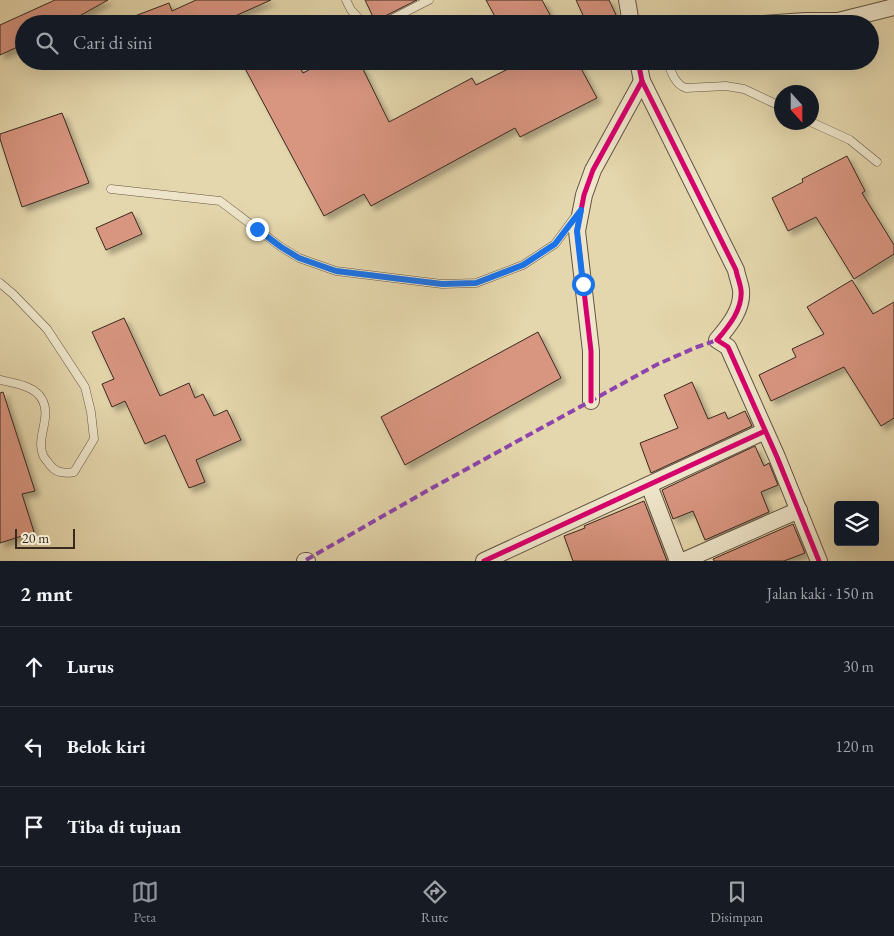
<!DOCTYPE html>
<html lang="id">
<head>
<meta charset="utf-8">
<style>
  body { margin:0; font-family:"EB Garamond",serif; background:#20242c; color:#f1f3f6 }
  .controls { position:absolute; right:15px; bottom:15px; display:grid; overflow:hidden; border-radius:5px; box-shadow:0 5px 20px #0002 }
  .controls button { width:45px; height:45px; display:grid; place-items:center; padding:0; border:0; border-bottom:1px solid #363941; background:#171b24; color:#f1f3f6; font:25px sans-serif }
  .compass { position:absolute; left:774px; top:85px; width:45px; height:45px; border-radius:50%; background:#171b24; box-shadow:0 5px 20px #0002; rotate:159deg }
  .scale { position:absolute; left:15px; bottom:12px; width:60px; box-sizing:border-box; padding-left:5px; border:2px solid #39291e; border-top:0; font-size:14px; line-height:18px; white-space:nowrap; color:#39291e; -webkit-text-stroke:4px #eee5ca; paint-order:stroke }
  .stop { position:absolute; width:15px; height:15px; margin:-11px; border:4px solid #1a73e8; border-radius:50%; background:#fff }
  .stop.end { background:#1a73e8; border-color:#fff; box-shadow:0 1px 5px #0008 }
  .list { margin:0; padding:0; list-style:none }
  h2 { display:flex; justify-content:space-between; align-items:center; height:65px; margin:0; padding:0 20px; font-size:21px }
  h2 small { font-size:16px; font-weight:400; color:#9ea1a6 }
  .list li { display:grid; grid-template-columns:32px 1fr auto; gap:15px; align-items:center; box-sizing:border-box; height:80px; padding:0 20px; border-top:1px solid #363941 }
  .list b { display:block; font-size:19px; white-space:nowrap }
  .list em { font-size:16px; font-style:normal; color:#9ea1a6 }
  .icon { flex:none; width:28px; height:28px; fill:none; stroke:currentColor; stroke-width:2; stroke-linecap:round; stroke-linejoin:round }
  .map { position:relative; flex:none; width:894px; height:561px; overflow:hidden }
  .search { position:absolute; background:#171b24; box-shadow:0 5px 20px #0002; left:15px; right:15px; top:15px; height:55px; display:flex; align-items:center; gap:12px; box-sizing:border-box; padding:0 18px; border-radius:28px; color:#9ea1a6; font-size:19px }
  .sheet { height:305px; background:#171b24 }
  nav { display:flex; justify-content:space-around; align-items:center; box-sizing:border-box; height:70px; border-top:1px solid #363941; background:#171b24; font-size:14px; color:#9ea1a6 }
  nav a { display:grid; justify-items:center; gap:2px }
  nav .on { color:#8c9099 }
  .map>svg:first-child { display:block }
  .building { fill:#d89580; stroke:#39291e; filter:url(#shadow) }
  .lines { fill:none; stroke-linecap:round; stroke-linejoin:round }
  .service-casing { stroke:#645442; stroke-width:9 }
  .minor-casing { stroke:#645442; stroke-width:18 }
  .service { stroke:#eee5ca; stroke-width:8 }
  .minor { stroke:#eee5ca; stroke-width:16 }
  .quiet { stroke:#8e44ad; stroke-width:4; stroke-dasharray:8 4; stroke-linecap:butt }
  .cycleway-casing { stroke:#eee5ca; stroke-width:8 }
  .cycleway { stroke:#d6006c; stroke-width:5 }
  .route { stroke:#1a73e8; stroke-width:6 }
</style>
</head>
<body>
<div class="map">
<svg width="894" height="561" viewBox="0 0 894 561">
  <defs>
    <filter id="shadow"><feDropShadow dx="4.5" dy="4.5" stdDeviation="2.5" flood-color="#0004"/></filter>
  </defs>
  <rect width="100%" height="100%" fill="#e5d7ad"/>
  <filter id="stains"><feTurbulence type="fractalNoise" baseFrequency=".004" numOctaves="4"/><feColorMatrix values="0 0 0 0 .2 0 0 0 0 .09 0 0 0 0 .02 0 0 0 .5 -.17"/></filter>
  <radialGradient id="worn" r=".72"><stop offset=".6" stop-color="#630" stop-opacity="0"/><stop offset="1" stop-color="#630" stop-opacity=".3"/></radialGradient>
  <!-- building -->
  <g class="building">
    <polygon points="55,0 108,0 65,24 24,24 24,44 0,55 0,25"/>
    <polygon points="196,0 271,0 217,24 119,24 119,22 169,3 172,11"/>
    <polygon points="365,0 417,0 375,21"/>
    <polygon points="486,0 542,0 555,24 499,24"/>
    <polygon points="576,0 609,0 616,15 595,24 587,24"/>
    <polygon points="241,61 296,61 303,73 326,61 359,61 389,122 472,78 476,85 524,61 577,61 597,98 520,137 515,128 371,206 364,194 324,216"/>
    <polygon points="62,113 89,183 22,207 0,139 0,134"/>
    <polygon points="847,156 865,191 862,193 894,245 894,254 854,279 816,217 788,231 772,198 803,182 802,179"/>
    <polygon points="132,212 142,234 106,250 96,228"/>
    <polygon points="852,280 873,314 894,302 894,418 881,426 844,367 771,401 759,375 796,357 792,349 824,334 807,307"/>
    <polygon points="124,318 160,396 189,383 195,398 203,394 214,416 227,410 241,440 196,460 205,482 189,488 165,435 145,444 125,401 112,407 102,384 114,379 92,332"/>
    <polygon points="538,332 561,378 405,465 381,417"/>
    <polygon points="692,382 708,419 725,412 728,419 745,411 752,426 651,473 640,443 678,428 664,395"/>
    <polygon points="3,392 35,491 22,494 34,532 0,543 0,393"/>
    <polygon points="755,446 764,466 769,463 778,485 761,492 769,512 705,540 693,511 673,519 662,490"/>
    <polygon points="644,501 667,561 573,561 564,536 585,528 584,526"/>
    <polygon points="793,524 805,553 784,561 714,561 713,559"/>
  </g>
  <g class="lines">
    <defs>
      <g id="service">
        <polyline points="346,0 351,10 364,24"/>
        <polyline points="382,24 429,0"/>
        <path d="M667,61C671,71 675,85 686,88L726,86L744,89L782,107"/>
        <polyline points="811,122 850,140 877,162"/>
        <polyline points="111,189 220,201 281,247 299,258 336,271 442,284 476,283 523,265 555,244 575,217"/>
        <path d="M0,283L13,294L47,329L85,387L91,412L94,439L74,472C64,474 56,473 50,465C48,462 44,458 43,455C35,436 55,414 39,395C30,385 13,383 0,380"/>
      </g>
      <g id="minor">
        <polyline points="627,0 631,24"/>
        <polyline points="763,24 805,21 838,21 894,7"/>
        <path d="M638,61L642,81L736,270C737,276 740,283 741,290C743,309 729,326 717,340L728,347L777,457L819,561"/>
        <polyline points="591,401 591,351 577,231 584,195 593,170 642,81"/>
        <polyline points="649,485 678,561"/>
        <polyline points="305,561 307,561"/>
        <polyline points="484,561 765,431"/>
        <polyline points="683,561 799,510"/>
      </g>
    </defs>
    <!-- service casing -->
    <use href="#service" class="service-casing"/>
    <!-- minor casing -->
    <use href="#minor" class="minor-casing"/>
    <!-- service -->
    <use href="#service" class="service"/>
    <!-- minor -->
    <use href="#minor" class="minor"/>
    <!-- quiet -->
    <polyline class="quiet" points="306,560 432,488 658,364 697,347 717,340"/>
    <defs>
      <g id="cycleway">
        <path d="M638,61L642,81L736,270C737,276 740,283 741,290C743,309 729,326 717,340L728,347L777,457L819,561"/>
        <polyline points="591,401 591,351 577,231 584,195 593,170 642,81"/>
        <polyline points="484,561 765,431"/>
      </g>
    </defs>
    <!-- cycleway casing -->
    <use href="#cycleway" class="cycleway-casing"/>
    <!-- cycleway -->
    <use href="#cycleway" class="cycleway"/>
  </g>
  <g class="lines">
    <!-- route -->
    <polyline class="route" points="257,229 281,247 299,258 336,271 442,284 476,283 523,265 555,244 581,210 577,231 583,284"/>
  </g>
  <rect width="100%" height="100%" filter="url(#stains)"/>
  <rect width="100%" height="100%" fill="url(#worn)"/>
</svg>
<div class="controls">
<button><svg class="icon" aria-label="layers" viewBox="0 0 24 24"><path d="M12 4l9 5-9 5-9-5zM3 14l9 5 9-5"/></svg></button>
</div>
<svg class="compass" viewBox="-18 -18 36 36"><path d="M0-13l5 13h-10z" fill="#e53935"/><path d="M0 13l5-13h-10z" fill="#9ea1a6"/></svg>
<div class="scale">20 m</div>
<div class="stop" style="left:583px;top:284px"></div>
<div class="stop end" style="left:257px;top:229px"></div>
<div class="search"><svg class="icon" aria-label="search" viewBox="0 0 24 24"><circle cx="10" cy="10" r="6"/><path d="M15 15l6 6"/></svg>Cari di sini</div>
</div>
<section class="sheet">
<h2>2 mnt<small>Jalan kaki · 150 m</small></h2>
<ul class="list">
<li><svg class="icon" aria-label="ahead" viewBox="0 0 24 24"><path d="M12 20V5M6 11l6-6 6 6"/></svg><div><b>Lurus</b></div><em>30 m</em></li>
<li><svg class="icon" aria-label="left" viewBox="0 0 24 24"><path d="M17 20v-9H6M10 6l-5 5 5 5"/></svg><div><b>Belok kiri</b></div><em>120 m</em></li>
<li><svg class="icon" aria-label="arrive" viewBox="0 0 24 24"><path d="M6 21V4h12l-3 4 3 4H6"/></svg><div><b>Tiba di tujuan</b></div></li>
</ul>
</section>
<nav>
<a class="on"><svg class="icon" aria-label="map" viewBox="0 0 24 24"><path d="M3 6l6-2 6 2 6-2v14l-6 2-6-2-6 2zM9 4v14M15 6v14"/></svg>Peta</a>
<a><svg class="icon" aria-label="directions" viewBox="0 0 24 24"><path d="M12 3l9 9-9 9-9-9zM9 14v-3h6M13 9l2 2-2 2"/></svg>Rute</a>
<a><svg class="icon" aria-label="saved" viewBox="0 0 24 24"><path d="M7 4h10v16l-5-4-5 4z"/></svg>Disimpan</a>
</nav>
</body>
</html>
